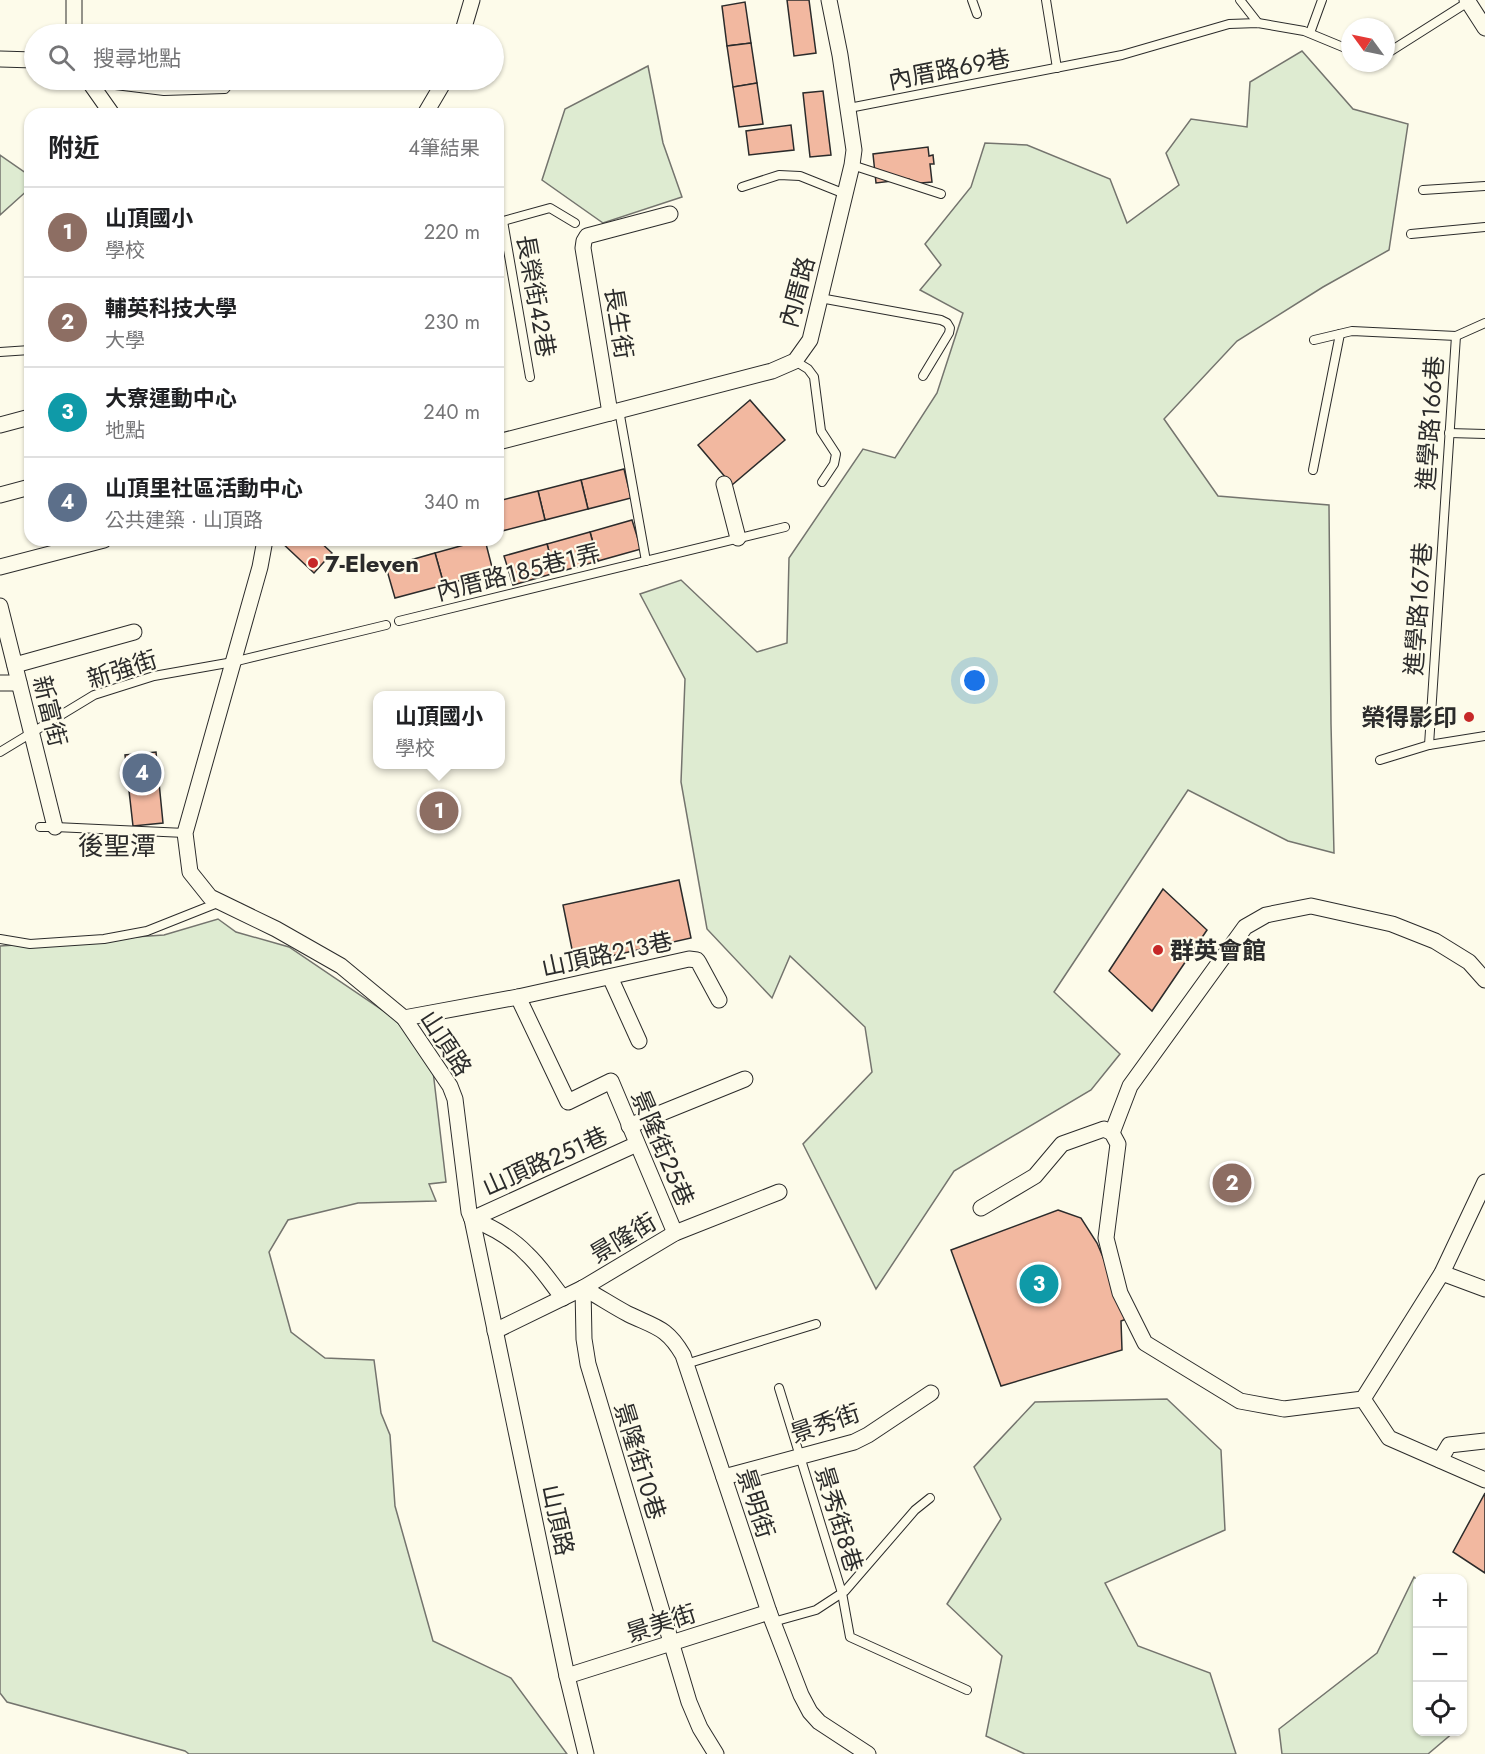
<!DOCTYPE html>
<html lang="zh-TW">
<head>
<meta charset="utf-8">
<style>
  body { margin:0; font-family:Jost,"Noto Sans TC",sans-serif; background:#f2f2f2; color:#202124 }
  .controls { position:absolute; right:18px; bottom:18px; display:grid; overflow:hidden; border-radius:12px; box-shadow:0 2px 4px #0004 }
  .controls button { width:54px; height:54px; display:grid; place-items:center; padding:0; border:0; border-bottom:2px solid #e0e0e0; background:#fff; color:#202124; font:30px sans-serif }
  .compass { position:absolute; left:1341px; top:18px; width:54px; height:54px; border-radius:50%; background:#fff; box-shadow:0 2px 4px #0004; rotate:303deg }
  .you { position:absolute; left:975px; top:681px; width:21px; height:21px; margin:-15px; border:4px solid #fff; border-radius:50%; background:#1a73e8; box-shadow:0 0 0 9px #1a73e833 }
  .badge { display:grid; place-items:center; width:39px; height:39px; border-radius:50%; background:#111827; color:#fff; font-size:20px; font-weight:700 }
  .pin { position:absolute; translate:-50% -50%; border:3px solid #fff; box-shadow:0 2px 6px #0006 }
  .popup { position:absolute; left:373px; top:691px; width:132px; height:78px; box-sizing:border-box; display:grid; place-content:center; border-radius:12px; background:#fff; filter:drop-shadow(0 2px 4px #0005); font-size:20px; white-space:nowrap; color:#757577 }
  .popup b { font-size:22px; color:#202124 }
  .popup::after { content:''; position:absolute; left:50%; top:100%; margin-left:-12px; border:12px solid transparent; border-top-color:#fff }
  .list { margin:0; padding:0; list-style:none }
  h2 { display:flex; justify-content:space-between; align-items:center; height:78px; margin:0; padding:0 24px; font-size:26px }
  h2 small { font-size:20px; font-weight:400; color:#757577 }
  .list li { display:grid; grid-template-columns:39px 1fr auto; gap:18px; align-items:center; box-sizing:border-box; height:90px; padding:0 24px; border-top:2px solid #e0e0e0 }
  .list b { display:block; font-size:22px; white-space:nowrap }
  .list p { margin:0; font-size:20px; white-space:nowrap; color:#757577 }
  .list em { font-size:20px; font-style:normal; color:#757577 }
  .icon { flex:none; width:33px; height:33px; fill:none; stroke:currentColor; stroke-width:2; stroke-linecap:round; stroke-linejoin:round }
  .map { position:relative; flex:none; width:1485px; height:1754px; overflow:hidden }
  .search { position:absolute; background:#fff; box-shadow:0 2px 4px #0004; left:24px; top:24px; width:480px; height:66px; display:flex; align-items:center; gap:15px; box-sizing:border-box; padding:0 21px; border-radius:33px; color:#757577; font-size:22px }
  .panel { position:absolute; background:#fff; box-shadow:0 2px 4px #0004; left:24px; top:108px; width:480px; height:438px; border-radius:18px }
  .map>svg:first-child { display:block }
  .green { fill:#deebd1; stroke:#74746e; stroke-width:1.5 }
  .building { fill:#f2b8a0; stroke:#2b2b2b; stroke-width:1.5 }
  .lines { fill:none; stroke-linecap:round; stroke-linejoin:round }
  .service-casing { stroke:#2b2b2b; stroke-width:10 }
  .minor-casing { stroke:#2b2b2b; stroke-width:17 }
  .service { stroke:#fdfbea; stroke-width:8 }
  .minor { stroke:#fdfbea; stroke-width:15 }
  .poi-dot { fill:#c62828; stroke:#fdfbea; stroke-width:2 }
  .labels { text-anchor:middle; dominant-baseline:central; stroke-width:4.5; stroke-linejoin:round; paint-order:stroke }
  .street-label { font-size:24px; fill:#2b2b2b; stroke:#fdfbea }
  .poi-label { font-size:24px; font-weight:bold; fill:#2b2b2b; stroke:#fdfbea; text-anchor:start }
  .neighbourhood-label { font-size:26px; fill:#2b2b2b; stroke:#fdfbea }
</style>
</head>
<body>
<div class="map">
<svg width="1485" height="1754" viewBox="0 0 1485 1754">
  <rect width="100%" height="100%" fill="#fdfbea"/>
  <!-- green -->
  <g class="green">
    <polygon points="1302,51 1353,109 1408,124 1389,250 1323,287 1237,341 1164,419 1218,496 1329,505 1331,724 1334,853 1288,841 1188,790 1054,992 1120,1054 1091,1090 954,1171 876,1289 803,1144 872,1072 865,1027 790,956 772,998 707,929 681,782 685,679 640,594 681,580 757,652 787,643 789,558 863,449 895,458 937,393 963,313 920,290 941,265 925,244 971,187 985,143 1027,145 1110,179 1127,223 1179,185 1166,153 1191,119 1247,127 1250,82"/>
    <polygon points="648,66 663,143 682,197 603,223 542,180 565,109"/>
    <polygon points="0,155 30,176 30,188 0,215"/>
    <polygon points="218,919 236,932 289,947 397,1020 433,1071 446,1182 429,1184 436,1201 358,1203 288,1220 269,1252 291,1332 325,1358 374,1360 381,1413 390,1435 395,1506 433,1641 511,1678 567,1754 189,1754 185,1751 7,1702 0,1693 0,946 164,935"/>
    <polygon points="1167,1399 1221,1450 1225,1530 1105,1583 1138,1646 1210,1673 1236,1754 1025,1754 986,1736 1002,1656 947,1604 1001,1519 974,1467 1035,1402"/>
    <polygon points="1414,1577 1418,1581 1418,1732 1454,1732 1428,1754 1282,1754 1279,1729 1377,1653"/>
  </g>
  <!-- building -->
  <g class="building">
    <polygon points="787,0 809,0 816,53 794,56"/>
    <polygon points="745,2 751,43 727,46 722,6"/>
    <polygon points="751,43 757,83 733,87 727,46"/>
    <polygon points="757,83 763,124 739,127 733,87"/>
    <polygon points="823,91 831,155 810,157 803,93"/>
    <polygon points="791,125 794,150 749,155 746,131"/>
    <polygon points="928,147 929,156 933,155 934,164 930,164 932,182 910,184 909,179 876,183 873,154"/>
    <polygon points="750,400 785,440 732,485 698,445"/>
    <polygon points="624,469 631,498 588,509 581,480"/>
    <polygon points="581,480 588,509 545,520 538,491"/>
    <polygon points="538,491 545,520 502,531 498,515 498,501"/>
    <polygon points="632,520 641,549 598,561 590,532"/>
    <polygon points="590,532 598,561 555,573 547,544"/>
    <polygon points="279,540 318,540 332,553 314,573"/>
    <polygon points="482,540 485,540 493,571 444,585 435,553"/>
    <polygon points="547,544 555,573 513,585 504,556"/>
    <polygon points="435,553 444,585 395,598 386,567"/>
    <polygon points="156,752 163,823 133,826 125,755"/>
    <polygon points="679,880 691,938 575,964 563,905"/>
    <polygon points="1163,889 1207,930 1152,1011 1109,971"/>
    <polygon points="1058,1210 1081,1218 1097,1243 1129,1318 1121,1321 1122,1350 1001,1386 951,1250"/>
    <polygon points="1485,1493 1485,1573 1453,1552"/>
  </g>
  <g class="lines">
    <defs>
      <g id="service">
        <polyline points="972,0 977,14"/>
        <polyline points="1046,0 1057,68"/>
        <polyline points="1240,0 1258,23"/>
        <polyline points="1310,33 1322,0"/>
        <polyline points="1386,54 1468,2"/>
        <polyline points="91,82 164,91 225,89 232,80"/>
        <polyline points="849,108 1122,55 1229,24 1258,23 1304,31 1350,50"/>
        <polyline points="852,165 941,194"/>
        <polyline points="742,187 779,175 800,176 845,194"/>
        <polyline points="1423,190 1485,186"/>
        <polyline points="499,220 503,221 550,208 575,223"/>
        <polyline points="503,221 530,377"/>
        <polyline points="1411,234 1485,227"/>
        <polyline points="820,298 941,320 947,323 950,328 949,333 923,376"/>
        <polyline points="1314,340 1352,331 1456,336 1485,323"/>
        <polyline points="0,352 30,350"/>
        <polyline points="795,361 808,369 814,377 821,431 836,454 834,464 822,482"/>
        <polyline points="619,410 646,561"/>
        <polyline points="1449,433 1485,434"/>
        <polyline points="1313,470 1340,334"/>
        <polyline points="399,621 785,527"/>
        <polyline points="1429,745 1456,336"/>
        <polyline points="0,752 94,695 154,676 233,662 386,625"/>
        <polyline points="1380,760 1429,745 1485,736"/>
        <polyline points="40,827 55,827 185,833"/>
        <polyline points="0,939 30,944 104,939 147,931 220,902"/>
        <polyline points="686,1364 816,1324"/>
        <polyline points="779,1388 842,1593 850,1637 967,1690"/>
        <polyline points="773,1622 816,1610 845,1591 915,1510 930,1498"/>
      </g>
      <g id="minor">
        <polyline points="74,0 74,34"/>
        <polyline points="1467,0 1485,28"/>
        <polyline points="462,34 472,0"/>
        <polyline points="0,59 34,60"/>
        <polyline points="88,80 112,114"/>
        <polyline points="425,114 445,80"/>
        <polyline points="610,413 583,248 584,241 587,236 670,214"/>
        <polyline points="0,425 30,417"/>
        <polyline points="498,442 772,371 795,361 810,340 852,165 854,150 840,55 829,0"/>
        <polyline points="724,484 738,538"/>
        <polyline points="0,495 30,487"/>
        <polyline points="265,540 260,567 185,833 190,872 210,897 276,929 341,966 404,1018 450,1086 455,1099 469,1212 472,1219 567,1676 586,1754"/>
        <polyline points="0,567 104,540"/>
        <polyline points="0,606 55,827"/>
        <polyline points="15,665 134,632"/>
        <polyline points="0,683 19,683"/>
        <polyline points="610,977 639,1041"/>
        <polyline points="518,997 568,1102 611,1081 675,1233"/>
        <polyline points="404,1018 518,997 689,959 697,960 699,963 719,1000"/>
        <polyline points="629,1126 745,1079"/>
        <polyline points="1112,1133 1130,1086 1245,927 1266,915 1311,906 1392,924 1435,941 1469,962 1485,980"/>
        <polyline points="981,1208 1035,1176 1062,1144 1104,1129 1112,1133 1118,1144 1106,1238 1120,1293 1145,1343 1240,1401 1284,1409 1363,1399 1442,1273 1485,1182"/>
        <polyline points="472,1219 637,1144"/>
        <path d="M472,1219C492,1227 512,1238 527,1254C541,1267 551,1283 563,1298"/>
        <polyline points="1442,1273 1485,1289"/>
        <path d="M583,1288C598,1296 613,1306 628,1314C655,1327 667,1327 683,1355L769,1612L801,1695L810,1712L819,1722L868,1754"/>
        <polyline points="583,1288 584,1339 588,1364 689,1702 700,1728 716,1754"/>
        <polyline points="495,1331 583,1288 675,1233 779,1192"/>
        <polyline points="1363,1399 1389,1438 1485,1480"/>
        <polyline points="1440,1460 1449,1445 1485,1441"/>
        <polyline points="724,1477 854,1442 868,1435 931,1393"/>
        <polyline points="567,1676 769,1612"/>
      </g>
    </defs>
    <!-- service casing -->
    <use href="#service" class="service-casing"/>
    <!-- minor casing -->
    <use href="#minor" class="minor-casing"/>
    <!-- service -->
    <use href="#service" class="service"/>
    <!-- minor -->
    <use href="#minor" class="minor"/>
  </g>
  <!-- markers -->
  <g class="poi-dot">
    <circle cx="313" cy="563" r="6"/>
    <circle cx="1469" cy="717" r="6"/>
    <circle cx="1158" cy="950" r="6"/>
  </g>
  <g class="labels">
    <!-- street labels -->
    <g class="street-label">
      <text transform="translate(949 69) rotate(-11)">內厝路69巷</text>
      <text transform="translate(797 292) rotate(-75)">內厝路</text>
      <text transform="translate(536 296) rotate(80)">長榮街42巷</text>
      <text transform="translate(619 323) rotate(81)">長生街</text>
      <text transform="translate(1430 423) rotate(-86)">進學路166巷</text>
      <text transform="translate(518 572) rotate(-14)">內厝路185巷1弄</text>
      <text transform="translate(1418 609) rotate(-86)">進學路167巷</text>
      <text transform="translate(122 669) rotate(-18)">新強街</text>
      <text transform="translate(50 711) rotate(76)">新富街</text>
      <text transform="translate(607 954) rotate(-12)">山頂路213巷</text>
      <text transform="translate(446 1043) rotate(57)">山頂路</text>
      <text transform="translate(663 1148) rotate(67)">景隆街25巷</text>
      <text transform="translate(545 1161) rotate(-24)">山頂路251巷</text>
      <text transform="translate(623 1238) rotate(-31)">景隆街</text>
      <text transform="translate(825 1423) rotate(-19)">景秀街</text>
      <text transform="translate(640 1461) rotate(73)">景隆街10巷</text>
      <text transform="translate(756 1503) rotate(72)">景明街</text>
      <text transform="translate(839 1519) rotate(73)">景秀街8巷</text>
      <text transform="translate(558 1520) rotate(78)">山頂路</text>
      <text transform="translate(661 1623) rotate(-18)">景美街</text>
    </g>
    <!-- poi labels -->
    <g class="poi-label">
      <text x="325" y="563">7-Eleven</text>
      <text x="1457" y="717" text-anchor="end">榮得影印</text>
      <text x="1170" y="950">群英會館</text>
    </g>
    <!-- neighbourhood labels -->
    <g class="neighbourhood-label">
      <text x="117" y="846">後聖潭</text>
    </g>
  </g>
</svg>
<div class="controls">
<button>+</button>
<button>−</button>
<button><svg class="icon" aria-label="locate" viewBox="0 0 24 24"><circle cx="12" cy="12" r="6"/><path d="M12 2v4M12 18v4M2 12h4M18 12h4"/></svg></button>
</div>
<svg class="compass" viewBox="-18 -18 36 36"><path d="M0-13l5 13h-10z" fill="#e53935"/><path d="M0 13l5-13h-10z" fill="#757577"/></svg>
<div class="you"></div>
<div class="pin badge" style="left:439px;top:811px;background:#8d6e63">1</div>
<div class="popup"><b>山頂國小</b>學校</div>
<div class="pin badge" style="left:1232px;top:1183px;background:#8d6e63">2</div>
<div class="pin badge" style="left:1039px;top:1284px;background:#0f9aa8">3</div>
<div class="pin badge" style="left:142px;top:773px;background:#5c6f8a">4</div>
<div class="search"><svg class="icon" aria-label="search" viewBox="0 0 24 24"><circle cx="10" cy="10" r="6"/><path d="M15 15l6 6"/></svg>搜尋地點</div>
<section class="panel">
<h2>附近<small>4筆結果</small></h2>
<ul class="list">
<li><span class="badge" style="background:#8d6e63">1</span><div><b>山頂國小</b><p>學校</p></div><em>220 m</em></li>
<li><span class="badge" style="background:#8d6e63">2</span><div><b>輔英科技大學</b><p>大學</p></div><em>230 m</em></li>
<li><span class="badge" style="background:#0f9aa8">3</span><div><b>大寮運動中心</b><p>地點</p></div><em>240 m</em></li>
<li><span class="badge" style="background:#5c6f8a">4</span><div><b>山頂里社區活動中心</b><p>公共建築 · 山頂路</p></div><em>340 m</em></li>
</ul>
</section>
</div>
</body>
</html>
